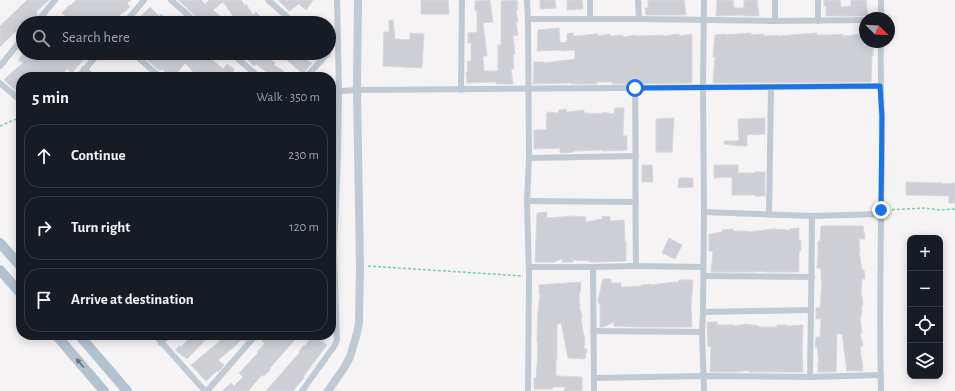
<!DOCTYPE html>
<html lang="en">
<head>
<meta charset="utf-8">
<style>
  body { margin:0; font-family:"Alegreya Sans",sans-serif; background:#20242c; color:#f1f3f6 }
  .controls { position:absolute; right:12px; bottom:12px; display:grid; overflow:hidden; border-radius:8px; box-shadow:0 2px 10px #0003 }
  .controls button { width:36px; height:36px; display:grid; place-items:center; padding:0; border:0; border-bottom:1px solid #363941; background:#171b24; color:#f1f3f6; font:20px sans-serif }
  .compass { position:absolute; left:859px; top:12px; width:36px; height:36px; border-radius:50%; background:#171b24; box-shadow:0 2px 10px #0003; rotate:114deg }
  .stop { position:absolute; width:12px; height:12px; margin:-9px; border:3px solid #1a73e8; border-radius:50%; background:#fff }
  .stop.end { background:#1a73e8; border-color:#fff; box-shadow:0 1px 4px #0008 }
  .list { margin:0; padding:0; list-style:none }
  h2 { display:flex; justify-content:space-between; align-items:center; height:52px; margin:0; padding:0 16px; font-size:17px }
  h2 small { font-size:13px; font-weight:400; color:#9ea1a6 }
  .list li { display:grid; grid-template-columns:26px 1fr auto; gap:12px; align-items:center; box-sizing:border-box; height:64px; margin:0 8px 8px; padding:0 8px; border:1px solid #363941; border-radius:16px }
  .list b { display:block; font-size:15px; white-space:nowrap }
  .list em { font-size:13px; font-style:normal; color:#9ea1a6 }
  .icon { flex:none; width:22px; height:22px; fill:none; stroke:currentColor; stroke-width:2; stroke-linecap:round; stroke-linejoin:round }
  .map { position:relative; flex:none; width:955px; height:391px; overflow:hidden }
  .search { position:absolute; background:#171b24; box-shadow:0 2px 10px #0003; left:16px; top:16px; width:320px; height:44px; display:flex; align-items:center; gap:10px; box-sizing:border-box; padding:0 14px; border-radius:22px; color:#9ea1a6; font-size:15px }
  .panel { position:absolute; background:#171b24; box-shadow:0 2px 10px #0003; left:16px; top:72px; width:320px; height:268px; border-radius:16px }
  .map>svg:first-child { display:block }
  .building { fill:#cdcfd5; stroke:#d7d9de }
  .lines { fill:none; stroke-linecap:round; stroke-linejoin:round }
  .path { stroke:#7ad0a6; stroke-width:1.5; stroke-dasharray:3 2; stroke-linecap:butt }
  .minor { stroke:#c1cad2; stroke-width:6 }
  .tertiary { stroke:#c1cad2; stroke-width:8 }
  .primary { stroke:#b3c2d1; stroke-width:10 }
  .oneway { fill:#64717d }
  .route { stroke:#1a73e8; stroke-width:5 }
</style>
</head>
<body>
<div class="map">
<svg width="955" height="391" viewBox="0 0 955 391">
  <rect width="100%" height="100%" fill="#f5f3f3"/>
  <!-- building -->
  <g class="building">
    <polygon points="27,0 49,0 36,12 38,14 32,20 31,19 28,23 23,23 23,26 16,33 15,32 0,47 0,26"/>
    <polygon points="76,0 131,0 127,3 130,7 123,13 122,13 111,23 59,23 65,16 62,13 69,5 70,6"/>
    <polygon points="178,0 201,0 205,4 209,0 241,0 245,6 246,4 253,15 256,12 266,23 238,23 223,2 213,10 228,23 202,23 200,20"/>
    <polygon points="278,0 313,0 306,10 299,4 289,11"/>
    <polygon points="421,0 448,0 449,14 421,14"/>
    <polygon points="490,0 493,22 483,23 487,56 483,56 484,71 498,71 498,45 501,45 501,1 517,0 518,10 516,10 518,22 516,22 518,35 513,36 515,54 513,54 514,69 511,69 513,84 496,84 496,82 467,83 466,72 468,72 467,61 471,61 471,43 468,43 468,33 477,32 477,11 475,11 475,1"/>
    <polygon points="540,0 555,0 556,8 540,9"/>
    <polygon points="567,0 582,0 583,9 567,10"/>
    <polygon points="648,0 684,0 686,15 646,15 645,8 648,8"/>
    <polygon points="717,0 733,0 734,8 744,8 744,0 757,0 759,16 743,16 743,15 716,16"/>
    <polygon points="824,0 840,0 841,7 851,6 851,0 866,0 868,17 865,16 826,16 826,6 824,6"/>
    <polygon points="150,7 159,16 161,14 171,23 134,23"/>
    <polygon points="389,20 393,20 395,39 410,40 410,33 424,34 422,68 383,66 384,32 389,32"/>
    <polygon points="559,28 560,43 567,42 567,34 574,33 573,36 598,34 598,36 610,34 610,36 623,35 623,37 636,35 636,36 664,35 664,36 679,34 679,36 692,34 692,83 612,84 613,82 597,82 597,84 571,84 571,83 533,84 534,62 544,62 544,63 575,59 575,50 562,51 562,50 537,51 538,30"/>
    <polygon points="751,33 751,35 764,34 764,36 778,35 778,36 817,33 817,35 830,35 843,34 843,36 865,34 865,42 873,42 873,56 872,56 871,82 713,83 715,56 713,57 715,35 725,34 725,35"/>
    <polygon points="24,53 89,53 72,73 67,69 61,77 21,77 21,88 17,92 4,80 10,74 23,63 18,60"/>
    <polygon points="146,53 204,53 212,61 213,60 223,69 227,64 234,69 233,71 240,77 198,77 185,63 174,77 171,77 162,69 160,71 143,56"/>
    <polygon points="241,53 262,53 269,60 270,59 275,63 274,65 284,71 280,77 273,77 256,64 254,66"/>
    <polygon points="279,53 297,53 304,59 305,59 312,63 303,74"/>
    <polygon points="615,108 624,108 623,136 627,136 627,150 603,151 603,150 574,151 574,152 560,153 560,148 534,149 534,130 546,130 547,112 558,113 559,110 566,109 567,112 584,110 584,113 602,114 602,112 614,114"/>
    <polygon points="674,118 672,152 656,152 656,119"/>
    <polygon points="765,118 765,134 747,135 747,146 739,146 724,144 724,141 739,141 738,119"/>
    <polygon points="642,165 652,165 653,182 642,182"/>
    <polygon points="714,165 738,165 738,173 755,173 755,172 765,172 765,196 755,196 755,195 732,195 732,177 714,178"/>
    <polygon points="679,178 693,178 693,187 678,188"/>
    <polygon points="906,182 942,183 941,184 955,183 955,203 949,203 949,196 906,195"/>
    <polygon points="547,212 546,218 575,216 586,217 585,222 602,219 602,216 610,217 610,221 624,220 625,242 626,242 626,261 596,262 589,262 590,261 573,260 573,262 562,262 562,259 554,262 535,262 537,213"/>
    <polygon points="821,226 863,226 865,239 859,239 860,252 859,252 862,270 864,270 865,279 862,279 861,293 863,305 862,305 861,317 860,318 862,333 860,333 863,346 860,346 863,371 847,371 842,334 837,334 836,372 818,372 818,362 819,362 817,347 815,347 816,337 820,337 821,319 816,319 816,308 820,308 822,280 821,281 821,268 817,268 818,255 818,241 820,241"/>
    <polygon points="799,228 799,240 801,240 801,251 799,251 799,272 762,272 762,271 755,272 711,272 713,251 709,251 709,234 722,232 722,230 733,229 733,231 748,231 748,232 773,229 790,230 790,229"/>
    <polygon points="669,238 682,245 675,259 662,253"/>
    <polygon points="603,279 611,279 611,283 621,283 621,287 641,286 641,285 651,284 651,285 666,283 679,282 679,280 693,280 691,306 692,327 639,327 614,326 614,322 603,327 600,327 600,304 598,303 598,300"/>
    <polygon points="581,282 580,293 579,293 580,311 581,311 582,318 581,319 584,337 585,337 584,349 587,349 585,359 568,358 561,323 557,324 557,360 556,360 556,376 582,377 582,391 564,391 565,387 553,387 553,389 534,389 534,378 536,378 537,364 538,343 537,343 537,334 538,312 540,294 539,294 539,285"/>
    <polygon points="707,322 717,322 718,325 734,325 734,326 746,324 759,326 759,327 777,327 777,325 787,325 787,326 803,325 802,350 803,372 749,372 749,370 737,372 710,372 711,346 708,347"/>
    <polygon points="192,335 210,335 187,359 175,350 179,346 181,347"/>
    <polygon points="214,335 250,335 245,341 242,339 235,346 218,360 224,365 218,372 217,371 206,381 191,365 220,341"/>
    <polygon points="267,335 299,335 270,368 271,369 264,376 262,375 248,391 222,391 231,383 234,386 243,377 239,373 258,353 257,352 265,343 262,341"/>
    <polygon points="313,335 327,345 303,377 304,378 293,391 266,391 300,352 299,351 304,345 305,346"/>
  </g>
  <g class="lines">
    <!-- path -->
    <g class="path">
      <polyline points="0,126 21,117"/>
      <polyline points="887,210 925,208 939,210 955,209"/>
      <polyline points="368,266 523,276"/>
    </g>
    <!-- minor -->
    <g class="minor">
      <polyline points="171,0 197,23"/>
      <polyline points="268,0 294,23"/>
      <polyline points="527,0 528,19 529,158 527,201 529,276 528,391"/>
      <polyline points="590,0 590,19"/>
      <polyline points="638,0 639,19"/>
      <polyline points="704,0 703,87 704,212 703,312 702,332 704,391"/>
      <polyline points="775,0 775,21"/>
      <polyline points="818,0 818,21"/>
      <polyline points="881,18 881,0"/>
      <polyline points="528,19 639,19 775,21 865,20"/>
      <polyline points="36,23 55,0"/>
      <polyline points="125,23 144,0"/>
      <path d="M881,42C880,77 882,113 882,148C881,229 879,310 881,391"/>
      <polyline points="133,53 160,77"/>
      <polyline points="231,53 259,77"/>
      <polyline points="0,66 23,38"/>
      <polyline points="84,69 93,77"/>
      <polyline points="78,77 99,53"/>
      <polyline points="306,77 328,53"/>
      <polyline points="0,83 21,101"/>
      <path d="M635,88C636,148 635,207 636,266"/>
      <polyline points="461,90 462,0"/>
      <polyline points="339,91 357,90 880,86"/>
      <polyline points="529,158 636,156"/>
      <polyline points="527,201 635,202"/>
      <polyline points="704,212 812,216 881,214"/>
      <polyline points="769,215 771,87"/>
      <polyline points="529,267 593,267 636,266 703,267"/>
      <polyline points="593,267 594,391"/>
      <polyline points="704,276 812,277"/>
      <polyline points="703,312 811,310"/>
      <polyline points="593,331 702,332"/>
      <polyline points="155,335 205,391"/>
      <polyline points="161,343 168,335"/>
      <polyline points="810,377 811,310 812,216"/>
      <polyline points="594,378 704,376 810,377 881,375"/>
      <polyline points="207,391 256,335"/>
      <polyline points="302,391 335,345 337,340 334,251 338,155 339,91 337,0"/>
    </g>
    <!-- tertiary -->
    <polyline class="tertiary" points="328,391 344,368 350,357 357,333 359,323 360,266 357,90 358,0"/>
    <!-- primary -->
    <g class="primary">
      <polyline points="0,243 21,267"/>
      <polyline points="0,270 21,294"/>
      <polyline points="56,335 104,391"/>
      <polyline points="79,335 127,391"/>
    </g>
  </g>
  <!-- one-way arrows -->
  <defs><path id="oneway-solid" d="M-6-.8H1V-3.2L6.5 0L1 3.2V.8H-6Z"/></defs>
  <use class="oneway" href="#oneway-solid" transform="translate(80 363) rotate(-131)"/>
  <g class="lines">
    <!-- route -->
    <polyline class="route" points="635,88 880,86 882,116 881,210"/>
  </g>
</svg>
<div class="controls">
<button>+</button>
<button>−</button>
<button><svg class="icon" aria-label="locate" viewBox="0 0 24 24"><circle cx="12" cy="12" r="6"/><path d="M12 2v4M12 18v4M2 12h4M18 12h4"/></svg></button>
<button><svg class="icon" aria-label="layers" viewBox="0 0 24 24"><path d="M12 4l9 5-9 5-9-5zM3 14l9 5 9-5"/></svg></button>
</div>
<svg class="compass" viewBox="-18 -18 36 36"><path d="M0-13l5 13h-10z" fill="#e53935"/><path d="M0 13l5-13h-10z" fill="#9ea1a6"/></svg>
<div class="stop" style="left:635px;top:88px"></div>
<div class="stop end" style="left:881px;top:210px"></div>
<div class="search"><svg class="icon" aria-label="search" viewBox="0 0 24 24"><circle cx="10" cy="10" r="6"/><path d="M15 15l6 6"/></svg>Search here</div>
<section class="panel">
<h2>5 min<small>Walk · 350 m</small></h2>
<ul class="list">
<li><svg class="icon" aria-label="ahead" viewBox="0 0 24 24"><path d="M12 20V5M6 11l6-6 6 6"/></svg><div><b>Continue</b></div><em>230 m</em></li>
<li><svg class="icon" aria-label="right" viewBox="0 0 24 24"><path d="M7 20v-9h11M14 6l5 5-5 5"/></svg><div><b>Turn right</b></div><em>120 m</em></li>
<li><svg class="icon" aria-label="arrive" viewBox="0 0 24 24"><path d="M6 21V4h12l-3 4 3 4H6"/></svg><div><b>Arrive at destination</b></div></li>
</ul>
</section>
</div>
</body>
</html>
